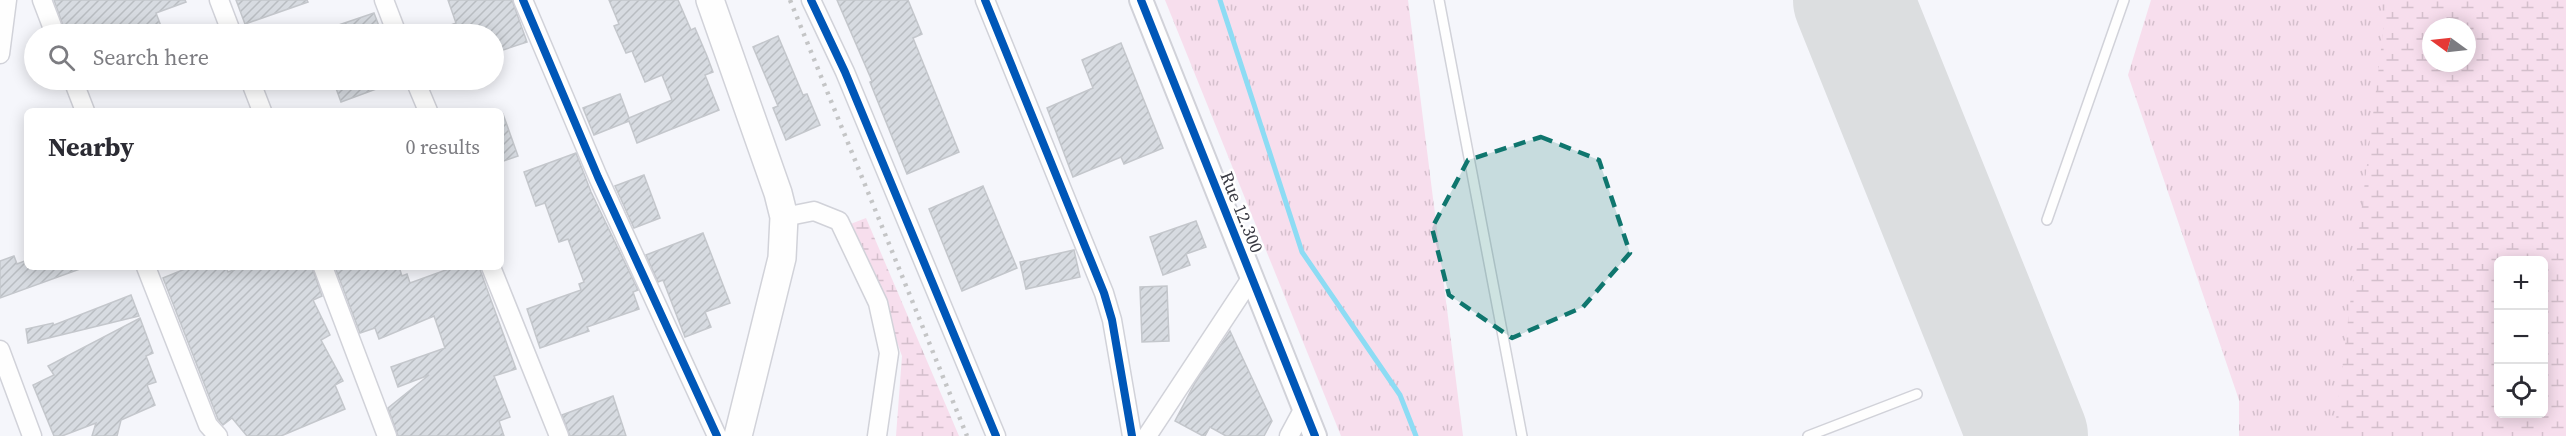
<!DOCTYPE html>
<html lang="en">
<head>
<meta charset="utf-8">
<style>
  body { margin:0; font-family:"Source Serif 4",serif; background:#f7f7f7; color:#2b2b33 }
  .controls { position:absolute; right:18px; bottom:18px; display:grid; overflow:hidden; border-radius:9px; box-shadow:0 3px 15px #0003 }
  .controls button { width:54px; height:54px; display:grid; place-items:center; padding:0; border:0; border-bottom:2px solid #e1e1e2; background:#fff; color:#2b2b33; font:30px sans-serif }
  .compass { position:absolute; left:2422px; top:18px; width:54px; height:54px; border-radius:50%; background:#fff; box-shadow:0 3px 15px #0003; rotate:285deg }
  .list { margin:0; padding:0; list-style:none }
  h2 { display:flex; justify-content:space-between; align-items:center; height:78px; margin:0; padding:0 24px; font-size:26px }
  h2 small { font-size:20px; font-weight:400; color:#7c7c81 }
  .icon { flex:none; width:33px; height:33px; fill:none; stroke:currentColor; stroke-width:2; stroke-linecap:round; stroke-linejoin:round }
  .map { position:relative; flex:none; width:2566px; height:436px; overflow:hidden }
  .search { position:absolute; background:#fff; box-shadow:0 3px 15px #0003; left:24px; top:24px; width:480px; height:66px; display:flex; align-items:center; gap:15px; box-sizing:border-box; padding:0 21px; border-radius:33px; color:#7c7c81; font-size:22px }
  .panel { position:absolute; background:#fff; box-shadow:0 3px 15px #0003; left:24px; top:108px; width:480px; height:162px; border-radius:9px }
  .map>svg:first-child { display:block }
  .grass { fill:url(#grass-tufts); fill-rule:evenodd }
  .wetland { fill:url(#wetland-marsh); fill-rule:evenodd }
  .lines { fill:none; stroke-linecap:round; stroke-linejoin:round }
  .stream { stroke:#8ddcf4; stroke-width:5 }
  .taxiway { stroke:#dcdee0; stroke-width:48 }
  .runway { stroke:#dcdee0; stroke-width:120 }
  .building { fill:url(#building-hatch); stroke:#c4c7cc; stroke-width:1.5 }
  .service-casing { stroke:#d1d2d9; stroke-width:12 }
  .minor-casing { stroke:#d1d2d9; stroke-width:21 }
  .tertiary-casing { stroke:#d1d2d9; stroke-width:26 }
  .secondary-casing { stroke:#d1d2d9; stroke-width:30 }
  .service { stroke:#fefefe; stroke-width:9 }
  .minor { stroke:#fefefe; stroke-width:18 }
  .tertiary { stroke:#fefefe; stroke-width:22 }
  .secondary { stroke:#fefefe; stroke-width:27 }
  .rail { stroke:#c4c5c6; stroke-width:4.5; stroke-dasharray:3 6; stroke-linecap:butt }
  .cycleway-casing { stroke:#fff; stroke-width:11 }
  .cycleway { stroke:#0057b8; stroke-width:8 }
  .marked { fill:#0f766e; fill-opacity:0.2; stroke:#0f766e; stroke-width:4.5; stroke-dasharray:12 8; stroke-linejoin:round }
  .labels { text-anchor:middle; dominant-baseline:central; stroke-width:5; stroke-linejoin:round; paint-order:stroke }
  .street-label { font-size:18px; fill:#393a43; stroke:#fff }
</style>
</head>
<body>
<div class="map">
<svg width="2566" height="436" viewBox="0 0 2566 436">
  <defs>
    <pattern id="grass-tufts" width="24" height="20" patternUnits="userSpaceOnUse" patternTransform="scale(1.5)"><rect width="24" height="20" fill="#f7deed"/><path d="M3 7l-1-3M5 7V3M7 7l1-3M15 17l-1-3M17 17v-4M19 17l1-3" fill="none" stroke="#d4bfcc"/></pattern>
    <pattern id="wetland-marsh" width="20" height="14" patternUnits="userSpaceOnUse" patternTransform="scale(1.5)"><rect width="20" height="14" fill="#f7deed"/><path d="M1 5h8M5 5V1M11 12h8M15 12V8" fill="none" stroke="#d4bfcc"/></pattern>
    <pattern id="building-hatch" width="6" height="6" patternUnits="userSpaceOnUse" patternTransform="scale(1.5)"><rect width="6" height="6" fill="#d7dbe1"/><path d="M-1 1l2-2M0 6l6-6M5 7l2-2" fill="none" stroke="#b9bdc2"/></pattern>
  </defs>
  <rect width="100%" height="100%" fill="#f5f6fb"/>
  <!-- grass -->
  <g class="grass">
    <polygon points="1165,0 1408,0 1463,436 1341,436"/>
    <path d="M2151,0H2566V436H2239V400L2128,75ZM2431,27H2467V63H2431ZM2498,260H2544V414H2498Z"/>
  </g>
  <!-- wetland -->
  <g class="wetland">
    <path d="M2387,0H2566V436H2334ZM2431,27H2467V63H2431ZM2498,260H2544V414H2498Z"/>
    <polygon points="866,218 959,436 896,436 902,356 872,273 848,225"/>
  </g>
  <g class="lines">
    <!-- stream -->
    <polyline class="stream" points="1220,0 1302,252 1400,395 1416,436"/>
    <!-- taxiway -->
    <polyline class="taxiway" points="1869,0 1868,18 1872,48"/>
    <!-- runway -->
    <polyline class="runway" points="1853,0 2028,436"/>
  </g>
  <!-- building -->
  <g class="building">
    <polygon points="54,0 185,0 186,2 156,13 164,34 66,34"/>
    <polygon points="236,0 307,0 308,2 245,24"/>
    <polygon points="448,0 512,0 527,42 494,53 494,34 431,34 430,33 456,23"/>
    <polygon points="609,0 678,0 691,30 695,28 707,56 713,72 705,75 719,110 637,143 629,121 594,135 583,108 620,94 629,118 672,100 662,75 645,82 632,51 626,53 614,26 619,24"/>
    <polygon points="837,0 908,0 922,34 913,38 959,152 907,174 870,82 872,81"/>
    <polygon points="374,13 382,34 319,34 318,32"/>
    <polygon points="778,36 803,95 807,94 820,125 786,140 773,108 778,106 753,47"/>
    <polygon points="1121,43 1163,148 1124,164 1121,157 1073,177 1047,108 1093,88 1082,60"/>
    <polygon points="333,80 397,80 398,81 341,102"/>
    <polygon points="501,114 503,114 518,156 501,162"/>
    <polygon points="576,153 591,192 638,290 633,292 639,309 587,327 589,331 540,348 527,309 581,290 579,284 584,282 568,239 559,242 545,203 536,206 524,172"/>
    <polygon points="644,175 660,218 634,228 615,186"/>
    <polygon points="983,186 1017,268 962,291 929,209"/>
    <polygon points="1196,221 1206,247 1186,254 1190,265 1163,275 1150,237"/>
    <polygon points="703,233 730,303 705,312 711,327 685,337 663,280 658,282 646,255"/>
    <polygon points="1074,250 1080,277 1026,289 1020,262"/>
    <polygon points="14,256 17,264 27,260 27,267 80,267 80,269 0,298 0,261"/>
    <polygon points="190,267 226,267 228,272 242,267 312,267 322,296 313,300 330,335 321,340 343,381 335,385 345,409 281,436 247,436 232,418 223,425 218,419 163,278"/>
    <polygon points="335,267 399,267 402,276 407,274 410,283 454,267 479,267 516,369 494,376 510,417 499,421 504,436 398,436 388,408 429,375 398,387 391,367 445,348 434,316 379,339 375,328 360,333"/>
    <polygon points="1167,286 1169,341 1142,342 1140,287"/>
    <polygon points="131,295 139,316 28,343 26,329 53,323 54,325"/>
    <polygon points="140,318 153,353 146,356 156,382 147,385 155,405 121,420 117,436 92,436 96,423 62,436 54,436 33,385 54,375 48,366"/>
    <polygon points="1230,331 1272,421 1264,436 1226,436 1210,427 1205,436 1203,436 1175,421 1195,383"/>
    <polygon points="613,396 626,436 570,436 562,415"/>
  </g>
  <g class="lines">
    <defs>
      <g id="service">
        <polyline points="1439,0 1522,436"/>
        <polyline points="2047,220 2124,0"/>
        <polyline points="1808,436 1917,394"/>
      </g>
      <g id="minor">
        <polyline points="42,0 55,34"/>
        <polyline points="219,0 232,34"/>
        <polyline points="384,0 397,34"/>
        <polyline points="523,0 598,177 717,436"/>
        <polyline points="811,0 845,72 996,436"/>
        <polyline points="985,0 1104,293 1112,320 1132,436"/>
        <polyline points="0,54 7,0"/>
        <polyline points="73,80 85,111"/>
        <polyline points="250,80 262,111"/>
        <polyline points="415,80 428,111"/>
        <polyline points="784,217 814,211 839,221 878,303 889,353 877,436"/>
        <polyline points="146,267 208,425 218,436"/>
        <polyline points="323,267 387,436"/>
        <polyline points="491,267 559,436"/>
        <polyline points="0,350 32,436"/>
        <polyline points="1147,436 1252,277"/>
        <polyline points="1289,436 1304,408"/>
      </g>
      <polyline id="tertiary" points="1141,0 1315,436"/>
      <polyline id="secondary" points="710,0 778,193 784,217 782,258 738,436"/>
    </defs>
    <!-- service casing -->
    <use href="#service" class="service-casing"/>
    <!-- minor casing -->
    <use href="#minor" class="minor-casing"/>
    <!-- tertiary casing -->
    <use href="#tertiary" class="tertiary-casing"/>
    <!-- secondary casing -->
    <use href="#secondary" class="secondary-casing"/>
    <!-- service -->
    <use href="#service" class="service"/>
    <!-- minor -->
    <use href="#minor" class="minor"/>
    <!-- tertiary -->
    <use href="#tertiary" class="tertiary"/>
    <!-- secondary -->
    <use href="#secondary" class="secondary"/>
    <!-- rail -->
    <polyline class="rail" points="790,0 967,436"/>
    <defs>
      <g id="cycleway">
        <polyline points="523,0 598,177 717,436"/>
        <polyline points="811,0 845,72 996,436"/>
        <polyline points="985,0 1104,293 1112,320 1132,436"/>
        <polyline points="1141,0 1315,436"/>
      </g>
    </defs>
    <!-- cycleway casing -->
    <use href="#cycleway" class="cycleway-casing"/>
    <!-- cycleway -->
    <use href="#cycleway" class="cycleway"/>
  </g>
  <!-- marked area -->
  <path class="marked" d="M1541,137L1599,160L1630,253L1583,307L1512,338L1449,295L1432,228L1468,160Z"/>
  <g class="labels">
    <!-- street labels -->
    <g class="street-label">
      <text transform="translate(1242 212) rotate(68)">Rue 12.300</text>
    </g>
  </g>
</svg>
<div class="controls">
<button>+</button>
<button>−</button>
<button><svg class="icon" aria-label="locate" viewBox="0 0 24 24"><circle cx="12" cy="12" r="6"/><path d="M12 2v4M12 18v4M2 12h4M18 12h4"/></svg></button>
</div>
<svg class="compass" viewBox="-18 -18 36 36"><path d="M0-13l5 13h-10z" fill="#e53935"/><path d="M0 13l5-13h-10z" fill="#7c7c81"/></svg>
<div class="search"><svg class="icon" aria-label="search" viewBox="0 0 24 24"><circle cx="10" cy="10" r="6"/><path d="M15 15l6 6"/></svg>Search here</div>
<section class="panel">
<h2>Nearby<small>0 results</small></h2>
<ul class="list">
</ul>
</section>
</div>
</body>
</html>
